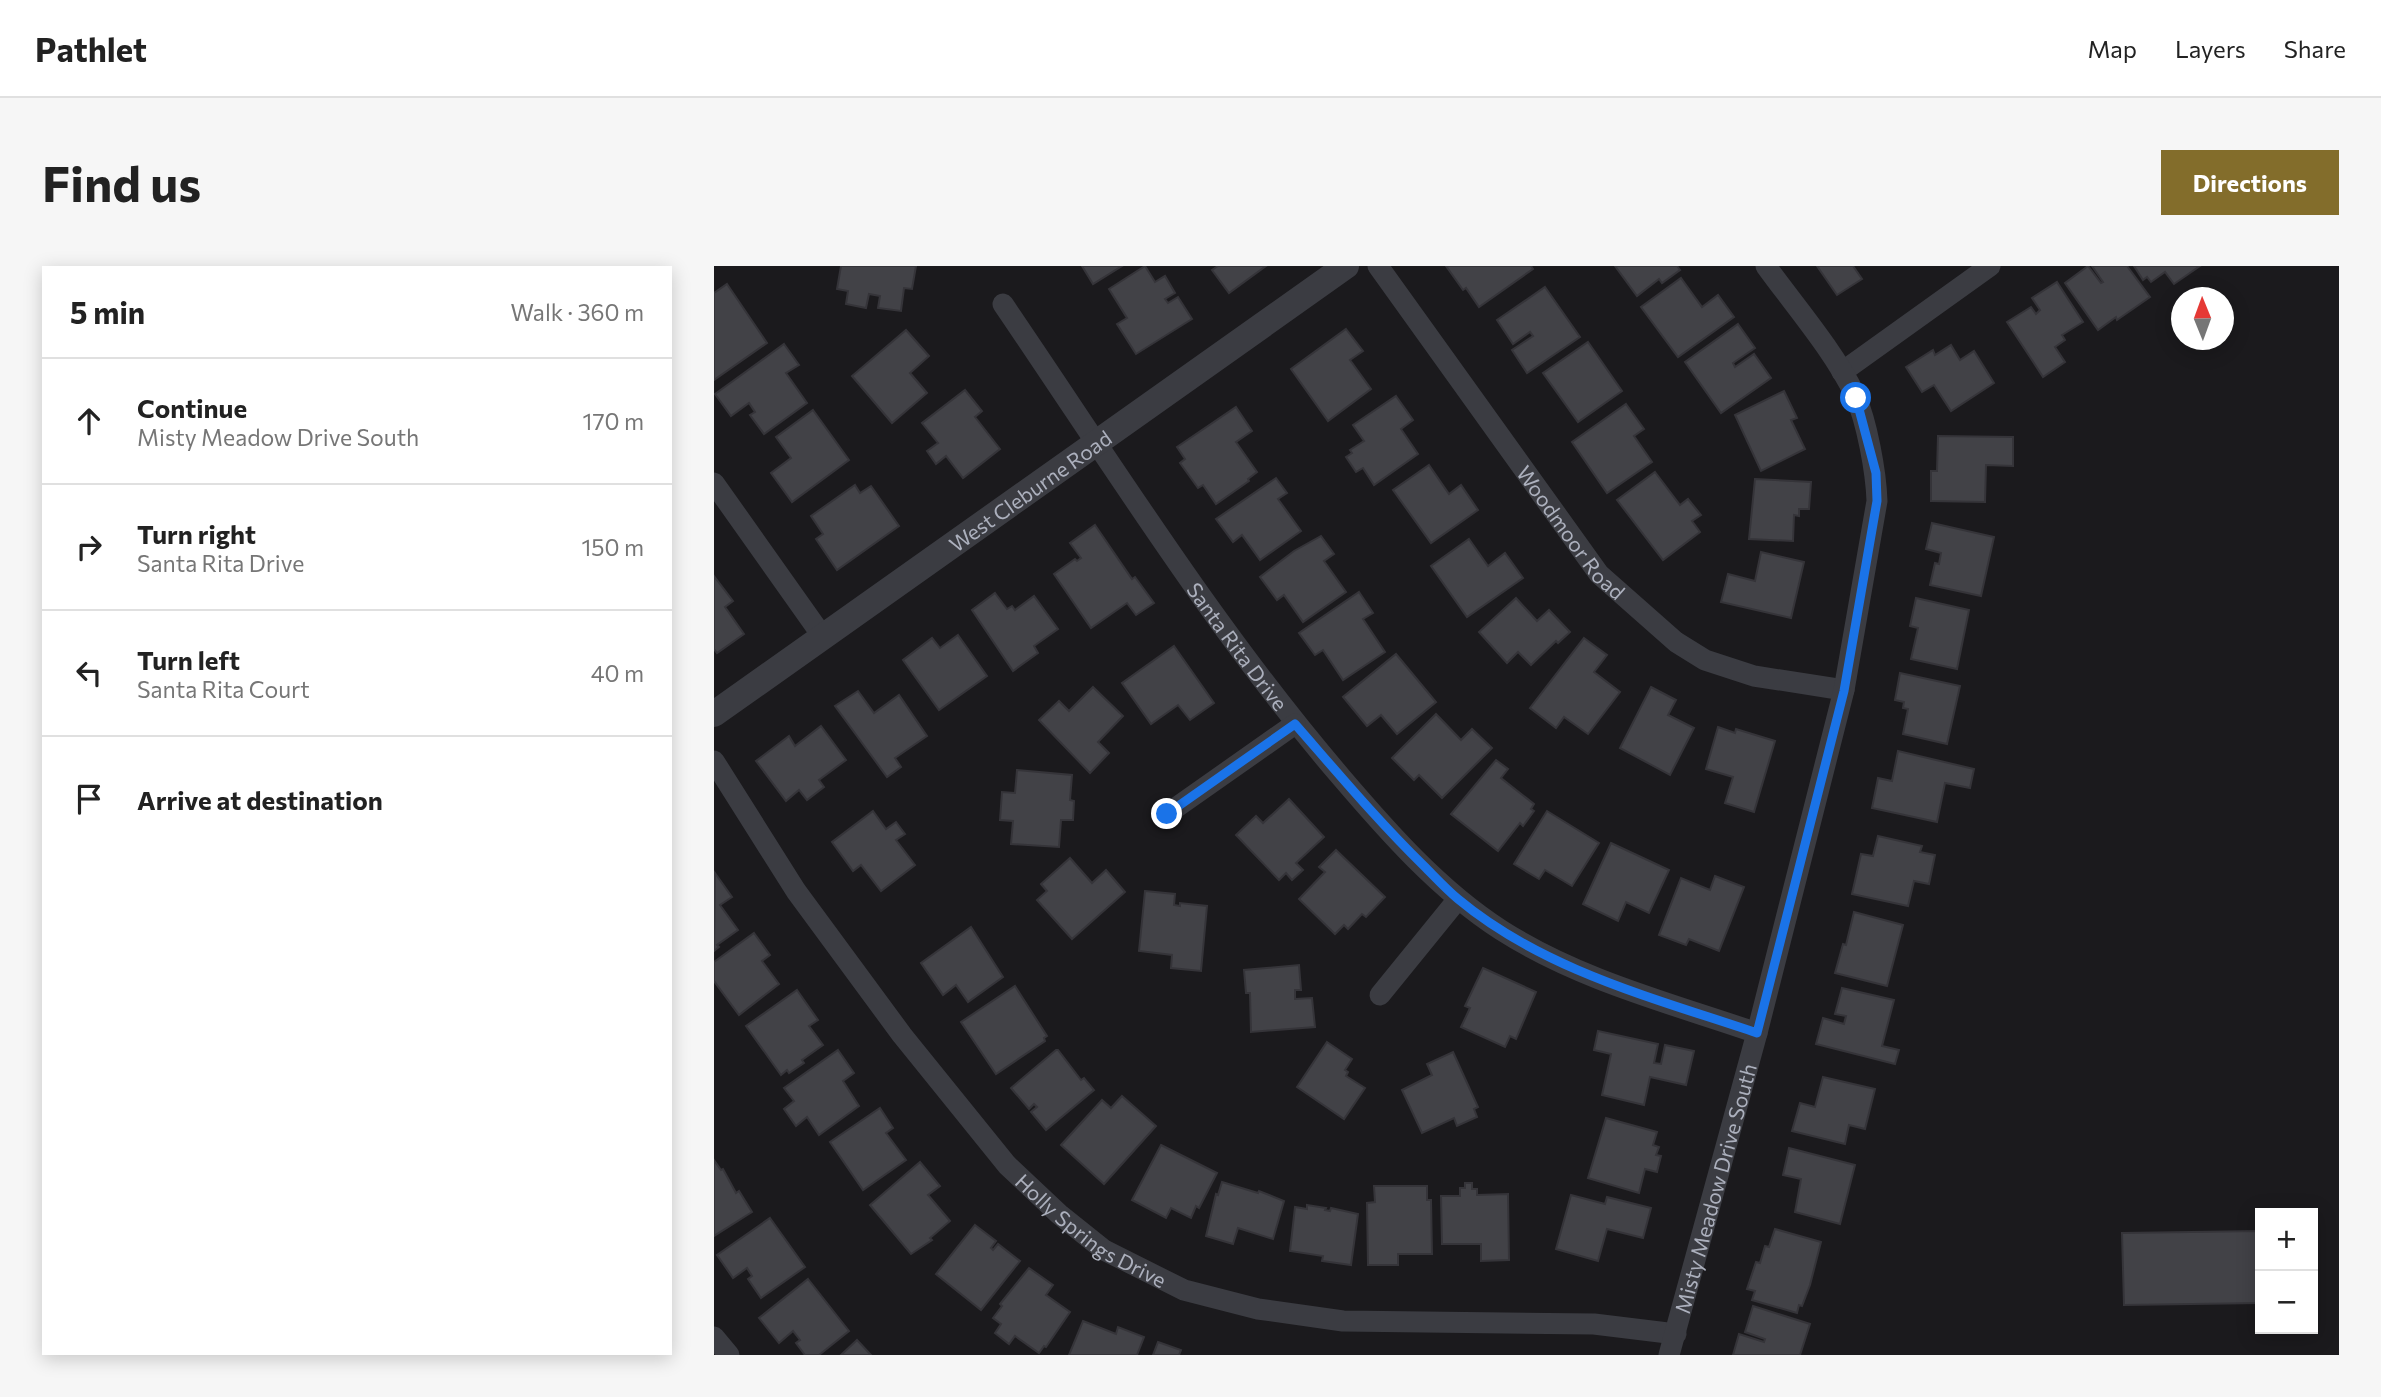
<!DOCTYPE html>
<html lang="en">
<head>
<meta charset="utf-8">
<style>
  body { margin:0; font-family:Commissioner,sans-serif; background:#f6f6f6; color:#222 }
  .controls { position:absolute; right:21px; bottom:21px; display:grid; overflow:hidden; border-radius:0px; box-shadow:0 4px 18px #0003 }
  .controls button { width:63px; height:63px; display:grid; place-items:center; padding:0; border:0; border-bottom:2px solid #e0e0e0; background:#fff; color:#222; font:35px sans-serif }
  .compass { position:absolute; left:1457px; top:21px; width:63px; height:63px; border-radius:50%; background:#fff; box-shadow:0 4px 18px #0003; rotate:359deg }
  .stop { position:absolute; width:21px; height:21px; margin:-16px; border:5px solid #1a73e8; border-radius:50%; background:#fff }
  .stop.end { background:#1a73e8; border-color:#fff; box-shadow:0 2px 7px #0008 }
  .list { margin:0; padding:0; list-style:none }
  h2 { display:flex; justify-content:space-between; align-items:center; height:91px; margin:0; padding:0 28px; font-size:30px }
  h2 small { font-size:23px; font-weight:400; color:#767676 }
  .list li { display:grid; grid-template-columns:46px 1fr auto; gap:21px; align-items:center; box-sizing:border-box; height:126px; padding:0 28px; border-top:2px solid #e0e0e0 }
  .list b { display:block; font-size:26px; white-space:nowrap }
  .list p { margin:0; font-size:23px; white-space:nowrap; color:#767676 }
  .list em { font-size:23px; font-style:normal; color:#767676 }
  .icon { flex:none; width:38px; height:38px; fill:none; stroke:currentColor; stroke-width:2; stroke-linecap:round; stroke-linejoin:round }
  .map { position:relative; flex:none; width:1625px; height:1089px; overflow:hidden; border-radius:0px }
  header { display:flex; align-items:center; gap:42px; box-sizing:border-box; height:98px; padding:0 35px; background:#fff; border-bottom:2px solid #e0e0e0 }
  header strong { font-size:33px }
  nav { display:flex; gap:38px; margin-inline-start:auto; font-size:24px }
  .intro { display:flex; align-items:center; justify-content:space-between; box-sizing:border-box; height:168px; padding:0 42px }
  h1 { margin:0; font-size:49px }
  .button { padding:18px 32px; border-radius:0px; background:#836d2b; color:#fff; font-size:24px; font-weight:700 }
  main { display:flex; gap:42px; padding:0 42px }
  aside { flex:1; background:#fff; border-radius:0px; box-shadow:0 4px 18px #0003 }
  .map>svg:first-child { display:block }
  .building { fill:#424247; stroke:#353439; stroke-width:2 }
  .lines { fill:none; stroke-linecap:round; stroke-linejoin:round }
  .minor { stroke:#3b3c42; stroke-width:21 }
  .tertiary { stroke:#3b3c42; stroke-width:26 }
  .route { stroke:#1a73e8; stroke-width:9 }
  .labels { text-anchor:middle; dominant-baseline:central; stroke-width:5; stroke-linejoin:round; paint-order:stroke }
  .street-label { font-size:21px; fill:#acb0bd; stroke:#161518 }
</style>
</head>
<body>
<header>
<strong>Pathlet</strong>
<nav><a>Map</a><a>Layers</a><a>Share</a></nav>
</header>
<div class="intro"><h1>Find us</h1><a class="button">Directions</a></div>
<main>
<aside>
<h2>5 min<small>Walk · 360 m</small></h2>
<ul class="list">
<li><svg class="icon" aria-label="ahead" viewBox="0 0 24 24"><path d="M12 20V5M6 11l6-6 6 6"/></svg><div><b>Continue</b><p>Misty Meadow Drive South</p></div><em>170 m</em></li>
<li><svg class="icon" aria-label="right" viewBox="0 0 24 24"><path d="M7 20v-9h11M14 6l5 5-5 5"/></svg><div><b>Turn right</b><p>Santa Rita Drive</p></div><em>150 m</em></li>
<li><svg class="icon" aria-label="left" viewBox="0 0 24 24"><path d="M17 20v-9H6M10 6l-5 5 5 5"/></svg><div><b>Turn left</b><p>Santa Rita Court</p></div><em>40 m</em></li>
<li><svg class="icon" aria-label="arrive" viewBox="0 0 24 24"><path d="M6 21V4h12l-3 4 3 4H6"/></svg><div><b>Arrive at destination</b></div></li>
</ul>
</aside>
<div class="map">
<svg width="1625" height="1089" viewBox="0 0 1625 1089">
  <rect width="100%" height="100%" fill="#1b1a1d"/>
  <!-- building -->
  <g class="building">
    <polygon points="127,0 202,0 198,23 190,22 187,45 164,42 166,30 155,28 152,42 132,38 134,25 123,23"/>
    <polygon points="368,0 408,0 379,18"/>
    <polygon points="431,0 441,16 451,10 461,27 451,33 454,37 464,31 478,53 422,88 403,58 413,52 395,23"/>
    <polygon points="504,0 552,0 515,27 498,4"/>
    <polygon points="732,0 817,0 819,3 765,41 752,22 749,24"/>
    <polygon points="901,0 963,0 966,4 948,17 945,13 923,30"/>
    <polygon points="1103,0 1139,0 1148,13 1123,29"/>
    <polygon points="1374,0 1387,17 1389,16 1378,0 1413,0 1436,31 1403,54 1402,51 1384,64 1351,17"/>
    <polygon points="1420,0 1486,0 1460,18 1451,6 1437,16 1433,11 1429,14"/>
    <polygon points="967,12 988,41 1004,29 1020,51 964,91 927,41"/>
    <polygon points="1343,16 1369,56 1348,69 1351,74 1341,81 1351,96 1329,111 1293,56 1317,41 1322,48 1326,44 1318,32"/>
    <polygon points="13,18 53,77 0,114 0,27"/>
    <polygon points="831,21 866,71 813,107 798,84 819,70 816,66 799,78 783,54"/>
    <polygon points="1024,58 1041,82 1019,97 1021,101 1040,88 1057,112 1007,147 971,96"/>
    <polygon points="632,63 649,85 636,94 657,123 614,155 577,103"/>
    <polygon points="192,64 215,90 196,107 213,127 178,157 138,110"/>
    <polygon points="874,76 908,125 864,156 829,107"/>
    <polygon points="70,78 85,99 72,107 93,137 50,168 36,149 41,146 35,137 17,150 1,128"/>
    <polygon points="1237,79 1246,94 1260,85 1280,117 1237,145 1220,119 1208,126 1192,101 1219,84 1221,89"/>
    <polygon points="251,124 268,145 261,151 286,183 249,212 232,190 222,198 213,185 224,177 208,157"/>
    <polygon points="1070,125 1083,152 1077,154 1091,183 1047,205 1021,149"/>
    <polygon points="682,130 699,154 687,163 704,188 660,219 649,202 642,206 632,191 638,187 636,184 650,175 639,159"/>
    <polygon points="912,138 930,163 920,170 938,196 893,227 858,176"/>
    <polygon points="522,141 538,165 522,176 543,206 534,213 535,215 502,238 489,219 484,222 466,197 471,193 463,181"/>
    <polygon points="99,144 135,194 78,236 57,207 77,192 62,171"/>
    <polygon points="1224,170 1299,171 1299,200 1272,199 1271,236 1217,235 1217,205 1223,205"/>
    <polygon points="715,199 735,228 747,219 764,244 717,277 679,224"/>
    <polygon points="941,206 966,239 974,233 987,249 978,255 986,266 949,294 903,234"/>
    <polygon points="562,212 573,227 564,233 587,265 546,294 528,269 519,276 502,253"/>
    <polygon points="1041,213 1097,216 1095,243 1085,243 1085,250 1080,249 1079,275 1035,273"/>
    <polygon points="141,219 146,227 157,220 185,260 123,304 102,273 109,268 97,250"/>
    <polygon points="1218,257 1280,271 1267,330 1216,319 1221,297 1225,298 1227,287 1212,283"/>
    <polygon points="381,259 418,313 421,311 440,337 422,349 413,337 377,362 340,308 361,293 363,295 367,292 356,277"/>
    <polygon points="607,270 620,288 610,295 632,326 589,356 570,329 563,334 546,311 580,285"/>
    <polygon points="755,273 774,300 791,287 809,312 753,351 717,300"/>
    <polygon points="1047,286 1090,296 1077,352 1007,336 1014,308 1041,315"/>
    <polygon points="0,310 19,335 11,341 30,368 3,387 0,383"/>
    <polygon points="645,326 659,347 649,353 671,386 629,414 609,384 601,389 585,367"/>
    <polygon points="281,327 293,343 298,340 301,344 320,330 344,363 320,380 324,387 299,405 258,344"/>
    <polygon points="802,332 823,355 835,344 856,366 844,377 842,375 817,399 804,386 793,397 765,366"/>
    <polygon points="1202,332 1255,344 1243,403 1197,393 1204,362 1196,360"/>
    <polygon points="244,369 273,410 225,444 189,394 218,372 226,382"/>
    <polygon points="870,372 893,389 880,406 906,426 874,468 850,451 842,462 816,442"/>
    <polygon points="460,380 500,437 476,454 464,439 437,458 408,417"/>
    <polygon points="682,388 722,436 683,468 667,449 653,460 629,431"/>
    <polygon points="1186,407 1246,420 1233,478 1189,468 1194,443 1189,442 1190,436 1181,434"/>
    <polygon points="379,421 409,450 384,476 395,487 376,507 325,454 345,435 355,445"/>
    <polygon points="937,421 962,434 954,449 980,462 956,509 906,482"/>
    <polygon points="144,425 160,447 185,429 213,470 181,492 187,501 173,511 121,440"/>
    <polygon points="722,448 747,474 758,463 778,482 728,532 705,509 700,514 678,492"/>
    <polygon points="107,460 132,494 105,514 110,521 93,534 85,524 72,535 42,495 75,470 81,480"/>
    <polygon points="1004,461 1021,467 1022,463 1061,475 1040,546 1011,537 1019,511 992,503"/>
    <polygon points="1184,485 1260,503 1256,522 1231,517 1223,556 1158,542 1164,512 1178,515"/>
    <polygon points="782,494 794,503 787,512 820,538 817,543 820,545 809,560 806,557 784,585 737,548"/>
    <polygon points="303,504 358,509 356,534 360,535 359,554 347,554 345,581 297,578 299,555 286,554 288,526 301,527"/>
    <polygon points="575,533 610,571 582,597 589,604 578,614 572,607 565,614 522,569 542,550 549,557"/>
    <polygon points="159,545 172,563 182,556 191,568 182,574 201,599 167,625 147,599 139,605 118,576"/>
    <polygon points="833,545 885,577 858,620 831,604 825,613 800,598"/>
    <polygon points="1164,570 1208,580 1206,586 1221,589 1215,618 1200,615 1194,640 1138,628 1147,588 1159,590"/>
    <polygon points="897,577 955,604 935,647 912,636 904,655 869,638"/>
    <polygon points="622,584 671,631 652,651 648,648 634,663 630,659 621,668 585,633 611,606 605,601"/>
    <polygon points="356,592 378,617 392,604 411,626 358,673 323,634 333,625 327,618"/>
    <polygon points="1,607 18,631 6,639 24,664 3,679 5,681 0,685"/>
    <polygon points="1001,610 1030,621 1005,685 975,673 972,679 945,669 967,612 996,624"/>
    <polygon points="431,625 461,628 460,639 466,640 466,637 493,640 487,705 457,702 458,689 425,685"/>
    <polygon points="1140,646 1189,659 1173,720 1121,707 1129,678 1132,679"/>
    <polygon points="257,661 289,711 254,736 242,719 229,729 207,697"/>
    <polygon points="40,667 56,689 48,695 65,718 25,749 0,715 0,696"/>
    <polygon points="585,699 587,724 581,724 581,733 598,732 601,761 537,766 536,727 532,727 530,704"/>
    <polygon points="769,702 822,726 802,773 796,770 791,781 747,761 756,742 751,740"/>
    <polygon points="301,720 333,770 330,772 331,775 282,808 247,756"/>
    <polygon points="1128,722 1180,734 1168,780 1185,784 1181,798 1102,778 1109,752 1130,758 1132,750 1121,748"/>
    <polygon points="83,724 104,754 95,760 109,779 88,794 90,797 75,807 73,804 67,809 32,760"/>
    <polygon points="884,765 944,778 940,797 947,798 951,779 980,785 972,819 936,811 930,839 888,829 897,788 880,784"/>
    <polygon points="613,776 638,793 631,804 634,806 632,810 651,822 630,853 583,821"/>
    <polygon points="124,784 140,807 129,815 145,840 105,869 93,851 82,860 70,843 80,835 70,822"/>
    <polygon points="342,784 344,784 367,814 370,812 380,824 332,864 317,846 323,841 320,838 315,843 297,822"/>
    <polygon points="739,786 764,841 760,843 763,851 743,860 740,852 708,867 688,824 718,809 713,798"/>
    <polygon points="1109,811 1161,823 1151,863 1135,859 1131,878 1078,865 1086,837 1101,841"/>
    <polygon points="408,830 442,860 390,918 347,879 388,834 397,842"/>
    <polygon points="166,842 179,862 172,867 192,894 149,924 116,876"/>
    <polygon points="892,852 943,866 939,879 945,881 942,889 947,890 943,906 931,903 925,927 874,912"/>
    <polygon points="447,879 503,907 485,942 482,940 477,952 457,942 452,952 418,934"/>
    <polygon points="1075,882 1141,899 1126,958 1081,946 1087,913 1069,909"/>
    <polygon points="0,894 7,904 9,903 22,927 25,925 38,946 0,970"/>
    <polygon points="206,896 226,920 214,929 236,955 216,972 218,974 197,988 156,939"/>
    <polygon points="508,916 544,927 545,925 570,935 559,973 524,962 519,978 492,970 502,928 504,929"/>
    <polygon points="751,917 758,917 758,923 763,923 763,929 794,928 795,994 767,995 767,978 728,978 727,930 746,930 746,922 751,922"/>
    <polygon points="660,920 713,920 713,934 717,934 718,988 684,988 684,999 654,999 653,937 661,936"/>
    <polygon points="857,929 891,938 893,931 937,942 929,972 893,963 884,995 842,983"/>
    <polygon points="593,939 612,942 611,944 616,945 617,942 644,948 637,999 608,995 609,990 576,985 581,941 593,943"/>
    <polygon points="56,952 91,1001 47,1032 34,1013 38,1010 33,1002 19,1012 3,989"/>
    <polygon points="261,959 282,975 277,982 279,984 284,978 306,995 267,1044 222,1008"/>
    <polygon points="1061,963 1107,976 1096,1019 1088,1040 1085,1039 1083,1047 1038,1034 1041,1025 1033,1023 1042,996 1046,997 1051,980 1055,981"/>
    <polygon points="1546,965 1546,1037 1410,1039 1408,967"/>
    <polygon points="315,1002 339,1019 332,1029 356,1046 332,1081 330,1080 325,1087 301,1070 295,1078 281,1067 287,1058 279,1052 288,1040 286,1038"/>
    <polygon points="94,1013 135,1065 105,1089 91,1089 82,1077 86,1074 79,1065 65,1077 45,1052"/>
    <polygon points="1039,1040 1096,1058 1086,1089 1019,1089 1025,1068 1050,1076 1051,1073 1031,1066"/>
    <polygon points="369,1055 402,1068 404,1061 430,1071 423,1089 355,1089"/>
    <polygon points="143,1074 157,1089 127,1089"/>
    <polygon points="444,1076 467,1084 465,1089 439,1089"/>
  </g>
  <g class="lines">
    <!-- minor -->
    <g class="minor">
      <path id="s1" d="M664,0L885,308L962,376L991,394L1040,410L1130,424"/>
      <path id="s2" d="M289,38C398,198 501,364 627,511C674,566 725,624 787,664C865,714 956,737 1043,767"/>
      <polyline points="1128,106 1276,0"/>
      <polyline points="0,217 109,371"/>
      <path id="s3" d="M0,495L82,625L188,769L293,899L345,948L390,984L470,1024L544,1043L629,1055L880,1058L962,1068"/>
      <polyline points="453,548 581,458"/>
      <polyline points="666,729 744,633"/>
      <polyline points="0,1071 15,1089"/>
      <path id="s4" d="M955,1089L1043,767L1130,424L1163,235C1162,206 1153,156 1141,129C1120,85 1081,40 1052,0"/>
    </g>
    <!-- tertiary -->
    <path class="tertiary" id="s5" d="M0,448L632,0"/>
  </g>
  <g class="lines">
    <!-- route -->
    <path class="route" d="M453,548L581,458C623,506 664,555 710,600C721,611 732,623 744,633C829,704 940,732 1043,767L1130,425L1163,235L1162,207L1142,132"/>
  </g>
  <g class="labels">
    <!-- street labels -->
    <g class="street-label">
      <text stroke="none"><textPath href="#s5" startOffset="387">West Cleburne Road</textPath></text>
      <text stroke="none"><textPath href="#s1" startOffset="329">Woodmoor Road</textPath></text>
      <text stroke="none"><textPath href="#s2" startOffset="415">Santa Rita Drive</textPath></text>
      <text stroke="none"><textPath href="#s4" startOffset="173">Misty Meadow Drive South</textPath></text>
      <text stroke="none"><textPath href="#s3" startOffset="607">Holly Springs Drive</textPath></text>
    </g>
  </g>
</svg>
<div class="controls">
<button>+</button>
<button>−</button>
</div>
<svg class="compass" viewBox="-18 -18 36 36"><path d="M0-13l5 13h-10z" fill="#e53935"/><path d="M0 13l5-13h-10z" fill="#767676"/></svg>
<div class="stop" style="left:1142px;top:132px"></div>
<div class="stop end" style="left:453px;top:548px"></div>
</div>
</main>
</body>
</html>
